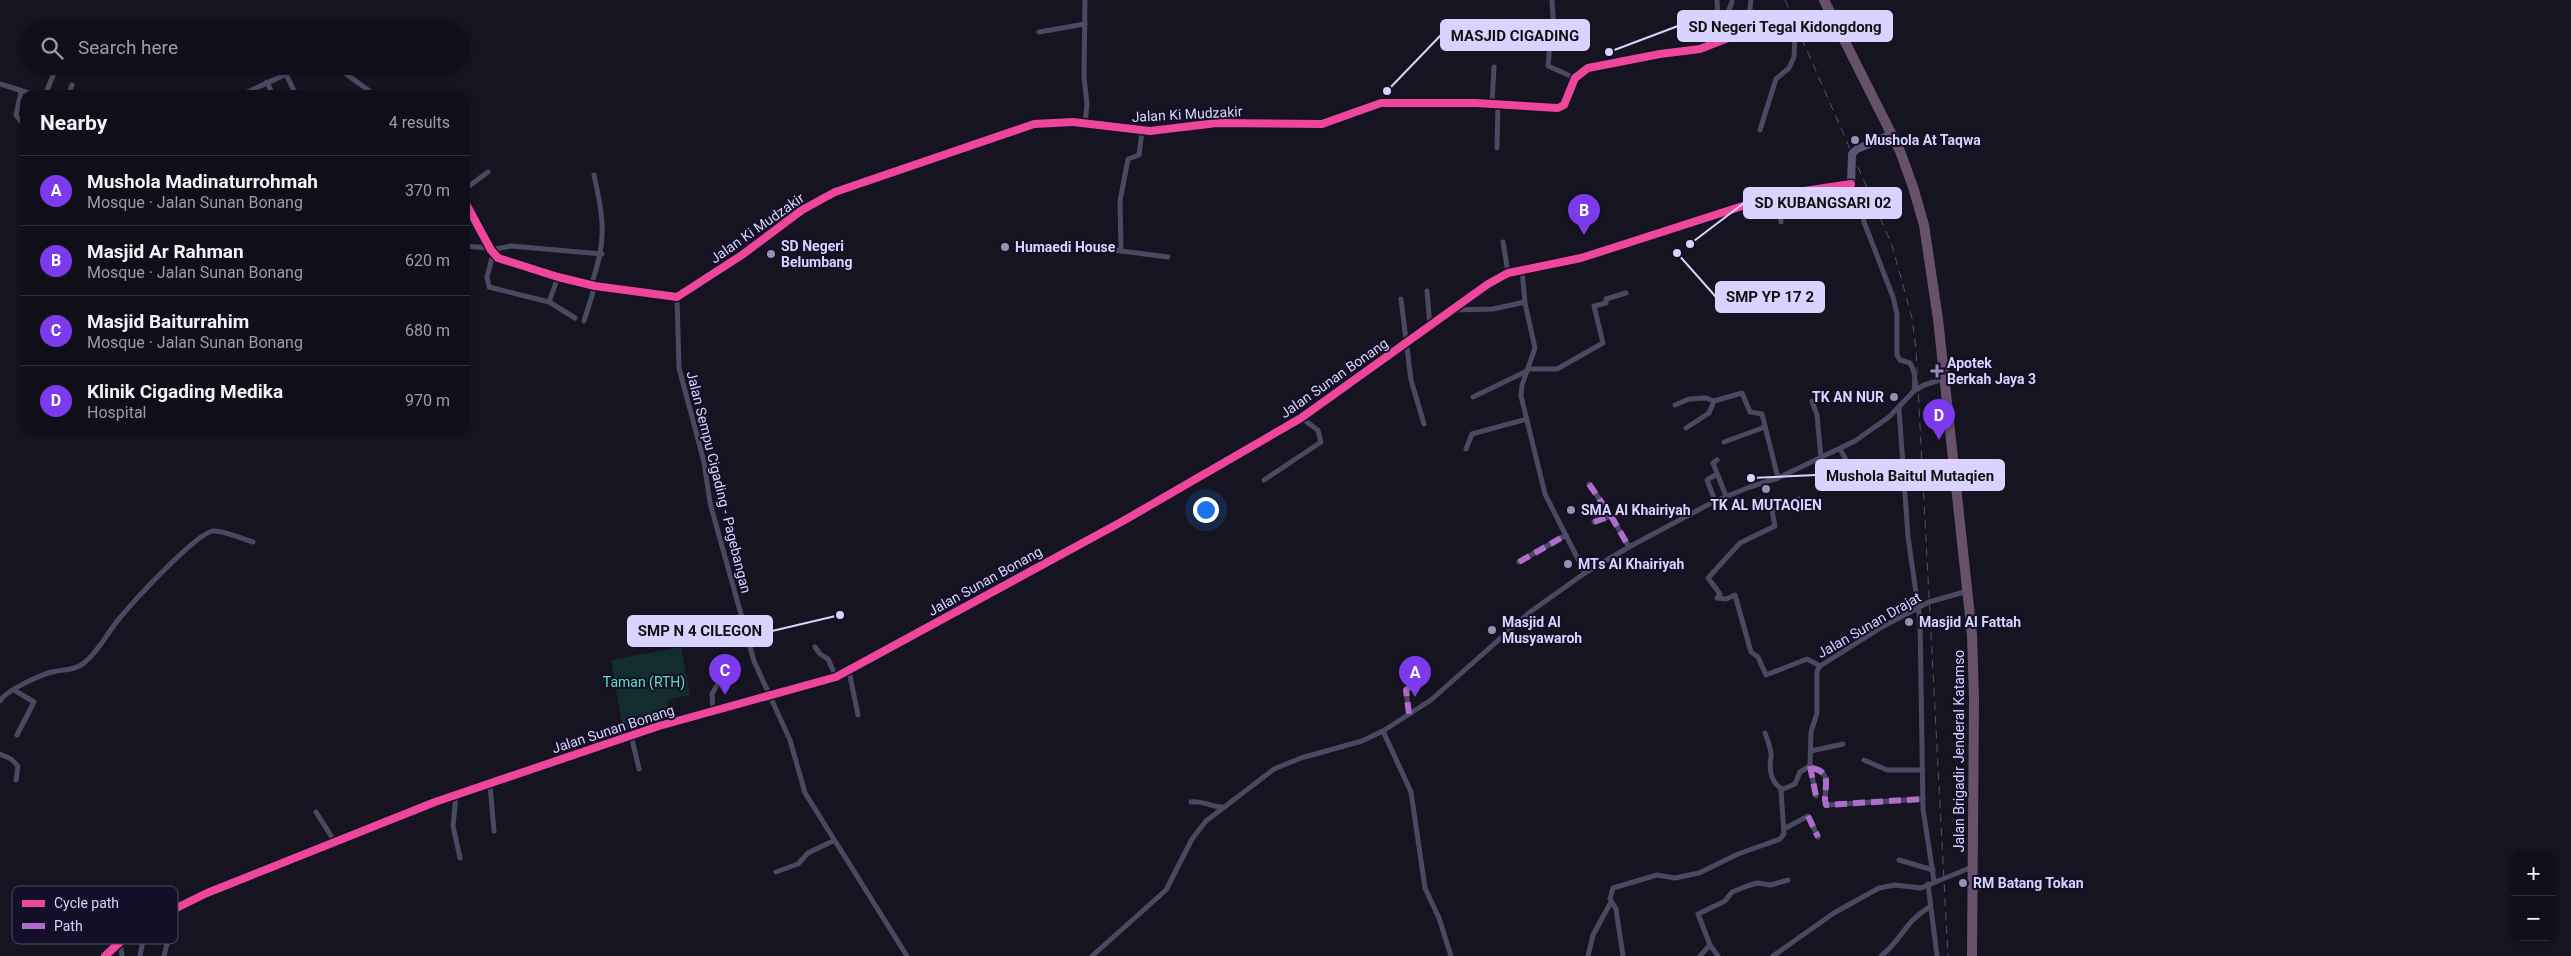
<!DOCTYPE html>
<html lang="en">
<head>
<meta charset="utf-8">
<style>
  body { margin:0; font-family:Roboto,sans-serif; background:#1e1d26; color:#f1f3f6 }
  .controls { position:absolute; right:15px; bottom:15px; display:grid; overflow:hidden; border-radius:10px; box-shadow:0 1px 4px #0004 }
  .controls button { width:45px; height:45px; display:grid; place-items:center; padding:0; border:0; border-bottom:1px solid #302f38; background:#100f19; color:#f1f3f6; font:25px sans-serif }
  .you { position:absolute; left:1205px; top:509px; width:18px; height:18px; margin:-12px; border:4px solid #fff; border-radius:50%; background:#1a73e8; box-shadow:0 0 0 8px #1a73e833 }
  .badge { display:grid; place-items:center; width:32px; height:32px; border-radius:50%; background:#7c3aed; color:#fff; font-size:16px; font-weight:700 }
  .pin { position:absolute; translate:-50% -41px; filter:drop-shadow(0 1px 2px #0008) }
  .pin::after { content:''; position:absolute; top:26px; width:18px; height:15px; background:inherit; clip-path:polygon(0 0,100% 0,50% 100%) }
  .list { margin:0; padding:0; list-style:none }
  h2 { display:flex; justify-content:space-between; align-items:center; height:65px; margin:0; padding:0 20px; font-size:21px }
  h2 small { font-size:16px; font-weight:400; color:#9c9ca2 }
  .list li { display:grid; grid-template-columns:32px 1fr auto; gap:15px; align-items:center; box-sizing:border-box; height:70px; padding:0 20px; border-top:1px solid #302f38 }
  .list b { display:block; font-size:19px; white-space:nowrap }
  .list p { margin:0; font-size:16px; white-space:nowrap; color:#9c9ca2 }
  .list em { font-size:16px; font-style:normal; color:#9c9ca2 }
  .icon { flex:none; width:28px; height:28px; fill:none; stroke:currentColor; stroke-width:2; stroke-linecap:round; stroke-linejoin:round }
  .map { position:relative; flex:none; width:2571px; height:956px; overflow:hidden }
  .search { position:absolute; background:#100f19; box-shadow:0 1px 4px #0004; left:20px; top:20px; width:450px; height:55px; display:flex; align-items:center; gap:12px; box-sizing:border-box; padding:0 18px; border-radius:28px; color:#9c9ca2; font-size:19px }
  .panel { position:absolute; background:#100f19; box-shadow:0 1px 4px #0004; left:20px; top:90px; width:450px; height:345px; border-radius:15px }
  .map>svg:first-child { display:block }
  .green { fill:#132c2d }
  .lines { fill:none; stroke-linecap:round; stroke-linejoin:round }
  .street { stroke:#4a4962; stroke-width:5 }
  .secondary { stroke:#575674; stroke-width:8 }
  .highway { stroke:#67516a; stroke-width:10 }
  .rail { stroke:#43596b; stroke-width:1; stroke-dasharray:8 6; stroke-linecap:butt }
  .quiet { stroke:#b06ccc; stroke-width:6; stroke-dasharray:12 6; stroke-linecap:butt }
  .cycleway-casing { stroke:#130f26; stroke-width:11 }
  .cycleway { stroke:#ed469a; stroke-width:8 }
  .poi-dot { fill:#9591b1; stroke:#130f26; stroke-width:2 }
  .labels { text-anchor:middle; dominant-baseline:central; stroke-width:4; stroke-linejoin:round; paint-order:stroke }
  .street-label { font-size:14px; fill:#d9d4ff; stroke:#130f26 }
  .poi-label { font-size:14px; font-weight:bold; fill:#d9d4ff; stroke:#130f26; text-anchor:start }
  .park-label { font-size:14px; fill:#5fe0c0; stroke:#130f26 }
  .key { fill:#130f26; stroke:#4e4a67; stroke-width:1 }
  .key-label { font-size:14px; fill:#d9d4ff }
  .leader { fill:none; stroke:#d9d4ff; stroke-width:2 }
  .callout-dot { fill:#d9d4ff; stroke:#130f26; stroke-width:2 }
  .callout { fill:#d9d4ff; stroke:#d9d4ff; stroke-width:2 }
  .callout-label { font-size:15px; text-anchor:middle; font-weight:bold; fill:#111 }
</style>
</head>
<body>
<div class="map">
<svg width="2571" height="956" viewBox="0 0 2571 956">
  <rect width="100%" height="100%" fill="#161421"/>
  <!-- green -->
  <polygon class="green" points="681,647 690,695 667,700 671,721 623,730 611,660"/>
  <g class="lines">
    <!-- street -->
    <g class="street">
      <polyline points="1085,0 1084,77 1087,104 1085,124"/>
      <polyline points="1552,0 1554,33 1550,43 1548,66 1575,78"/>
      <polyline points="1717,0 1719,42"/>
      <polyline points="1751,0 1749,17 1751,28"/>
      <polyline points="1719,25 1726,18 1732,2"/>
      <polyline points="387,29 392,26"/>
      <polyline points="1039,32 1085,24"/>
      <polyline points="335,66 375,95"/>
      <polyline points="286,74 296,95"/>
      <polyline points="267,82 273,95"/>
      <polyline points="0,84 35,95"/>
      <polyline points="21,92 16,115 25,127"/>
      <polyline points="45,95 54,73 55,66"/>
      <polyline points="68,95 72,85"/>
      <polyline points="241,95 304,66"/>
      <polyline points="1492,104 1494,67"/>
      <polyline points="1760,130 1776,79 1789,68 1794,57 1795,34"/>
      <polyline points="1142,131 1139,155 1128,159 1120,201 1121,251 1168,257"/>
      <polyline points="1497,148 1498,104"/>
      <path d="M1851,184L1863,208L1864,222L1893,297L1897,314V355L1900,360L1910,363C1916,373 1915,380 1914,391"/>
      <polyline points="465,189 488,172"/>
      <polyline points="1777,195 1781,222"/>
      <path d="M465,202L491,250L498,258L558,277L595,286L677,297L742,255L802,210L835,192L1034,124L1073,122L1150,131L1217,123L1322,124L1381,103H1476L1558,108L1564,105L1575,78L1588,68L1660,54L1700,49L1764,24C1776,22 1787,36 1801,34C1812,33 1824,25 1834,20"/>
      <polyline points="1503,242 1508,273"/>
      <polyline points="465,246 489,248"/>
      <polyline points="1096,248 1121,251"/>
      <polyline points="491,250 511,246 602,254"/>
      <polyline points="493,254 487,277 489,287 549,302"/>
      <polyline points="1522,270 1525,303 1535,348 1522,385 1521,396 1545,494 1585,573"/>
      <polyline points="558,277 549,302 575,318"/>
      <path d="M591,285C607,241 604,219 594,175"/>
      <polyline points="1427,291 1430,327"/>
      <polyline points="677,297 679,368 704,462 710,503 754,661 790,740 805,793 907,956"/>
      <polyline points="1401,299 1411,380 1424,424"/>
      <polyline points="1453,310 1493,309 1525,302"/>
      <polyline points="584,321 595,286"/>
      <polyline points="1528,369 1557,369 1603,343 1594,306 1606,303 1606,299 1626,293"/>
      <polyline points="1473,397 1527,371"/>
      <polyline points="1812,401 1817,415 1821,458"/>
      <polyline points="1675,405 1689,399 1706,398 1714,401 1742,393 1750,412 1762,414 1778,478"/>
      <polyline points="1899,408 1908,537 1920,620 1923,809 1934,881"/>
      <polyline points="1686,428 1709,413 1714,401"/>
      <polyline points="1724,442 1765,427"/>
      <polyline points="1466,449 1472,434 1527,419"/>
      <polyline points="1840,449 1852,471 1868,464"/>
      <polyline points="1717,460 1713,463 1726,496"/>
      <polyline points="1264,480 1321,442 1318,430 1301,418"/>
      <polyline points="1589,484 1611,516"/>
      <polyline points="1799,499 1772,511 1775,526 1740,543 1708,578 1720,594 1717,598 1726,599 1735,595 1751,652 1758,657 1766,675 1807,659 1820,666"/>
      <polyline points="1715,501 1707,480 1717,474"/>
      <polyline points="1594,522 1611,516 1629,547"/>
      <polyline points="1519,562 1566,535"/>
      <polyline points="815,647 820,654 828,659 836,677"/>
      <polyline points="849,671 858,715"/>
      <polyline points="14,690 34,702 17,735"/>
      <path d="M0,701C5,691 40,675 52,672C63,669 74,671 84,663C99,651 107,633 119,619C132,603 196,533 213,531C224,530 242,539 253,542"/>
      <polyline points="713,712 712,694 720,680"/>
      <polyline points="1409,714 1406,690 1415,682"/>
      <polyline points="1383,731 1411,792 1425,888 1439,918 1451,956"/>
      <path d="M1765,733C1767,739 1772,750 1771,757C1769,769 1770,782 1782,789"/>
      <polyline points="631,735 639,769"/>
      <polyline points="1811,751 1843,744"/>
      <polyline points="0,754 11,759 18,766 16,780"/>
      <polyline points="1864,760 1887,770 1923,770"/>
      <path d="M1812,768C1836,773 1821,792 1826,805L1923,799"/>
      <polyline points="490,784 494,831"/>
      <polyline points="456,795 453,826 460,858"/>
      <polyline points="1816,796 1810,766 1811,732 1817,713 1817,671 1820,666 1882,627 1929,602 1968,591"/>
      <path d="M1191,802C1203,800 1210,807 1222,807"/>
      <polyline points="316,812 335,842"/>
      <polyline points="1784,829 1808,816 1818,837"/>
      <polyline points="1899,860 1933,870"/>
      <polyline points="776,872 798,864 808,853 833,841"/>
      <polyline points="1928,884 1937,956"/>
      <polyline points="120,942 122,956"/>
      <polyline points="140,956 143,940 140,929"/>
      <polyline points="164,956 170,932"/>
      <polyline points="1092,956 1166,890 1192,839 1206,821 1274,769 1301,758 1362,741 1383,731 1431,700 1530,612 1585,573 1629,547 1715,501 1750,487 1778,478 1855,441 1889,417 1914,391 1924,385 1943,379"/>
      <polyline points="1588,956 1593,935 1611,902"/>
      <polyline points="1623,956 1616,909 1610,899 1613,888 1657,875 1675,878 1699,873 1738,854 1780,839 1784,834 1781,790 1795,784 1800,772 1810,766"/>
      <polyline points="1700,956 1710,945"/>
      <polyline points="1718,956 1710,945 1698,914 1725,901 1732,892 1747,886 1757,883 1771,885 1788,880"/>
      <polyline points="1773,956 1834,913 1879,888 1895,885 1921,888 1972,867"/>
      <path d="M1881,956C1900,942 1906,920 1930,907"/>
    </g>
    <!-- secondary -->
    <polyline class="secondary" points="105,956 120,942 158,917 207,893 435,802 659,726 836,677 1123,521 1301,418 1499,278 1514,272 1581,258 1777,195 1851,184 1852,154 1857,149 1892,134"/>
    <!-- highway -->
    <polyline class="highway" points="1824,0 1900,151 1913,187 1924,225 1938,319 1972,635 1974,699 1972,956"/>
    <!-- rail -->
    <polyline class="rail" points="1785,0 1892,245 1912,318 1916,350 1948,956"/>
    <!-- quiet -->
    <g class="quiet">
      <polyline points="1589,484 1611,516"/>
      <polyline points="1594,522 1611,516 1629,547"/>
      <polyline points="1519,562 1566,535"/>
      <polyline points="1409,714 1406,690 1415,682"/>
      <polyline points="1810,766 1816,796"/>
      <path d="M1812,768C1836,773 1821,792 1826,805L1923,799"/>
      <polyline points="1808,816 1818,837"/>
    </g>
    <defs>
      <g id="cycleway">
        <path d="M465,202L491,250L498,258L558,277L595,286L677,297L742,255L802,210L835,192L1034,124L1073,122L1150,131L1217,123L1322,124L1381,103H1476L1558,108L1564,105L1575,78L1588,68L1660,54L1700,49L1764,24C1776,22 1787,36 1801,34C1812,33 1824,25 1834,20"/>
        <polyline points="105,956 120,942 158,917 207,893 435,802 659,726 836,677 1123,521 1301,418 1488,284 1508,273 1581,258 1777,195 1851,184"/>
      </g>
    </defs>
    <!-- cycleway casing -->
    <use href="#cycleway" class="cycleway-casing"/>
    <!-- cycleway -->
    <use href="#cycleway" class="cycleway"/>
  </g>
  <!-- markers -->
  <g class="poi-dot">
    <circle cx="1855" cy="140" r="5"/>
    <circle cx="1005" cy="247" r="5"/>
    <circle cx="771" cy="254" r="5"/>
    <path d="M1934.5 363.5h5v5h5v5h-5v5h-5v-5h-5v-5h5z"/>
    <circle cx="1894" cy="397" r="5"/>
    <circle cx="1766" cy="489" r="5"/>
    <circle cx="1571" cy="510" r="5"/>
    <circle cx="1568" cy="564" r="5"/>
    <circle cx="1909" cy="622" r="5"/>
    <circle cx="1492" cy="630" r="5"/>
    <circle cx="1963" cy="883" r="5"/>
  </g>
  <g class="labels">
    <!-- street labels -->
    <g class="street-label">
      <text transform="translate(1187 114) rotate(-3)">Jalan Ki Mudzakir</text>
      <text transform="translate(757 228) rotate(-35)">Jalan Ki Mudzakir</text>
      <text transform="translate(1334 378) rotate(-35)">Jalan Sunan Bonang</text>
      <text transform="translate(719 482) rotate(76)">Jalan Sempu Cigading - Pagebangan</text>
      <text transform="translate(985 581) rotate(-29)">Jalan Sunan Bonang</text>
      <text transform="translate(1869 625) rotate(-30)">Jalan Sunan Drajat</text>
      <text transform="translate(613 729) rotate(-18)">Jalan Sunan Bonang</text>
      <text transform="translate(1959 751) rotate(-90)">Jalan Brigadir Jenderal Katamso</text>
    </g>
    <!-- poi labels -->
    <g class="poi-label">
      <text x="1865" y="140">Mushola At Taqwa</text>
      <text x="781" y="246">SD Negeri<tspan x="781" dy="16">Belumbang</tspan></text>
      <text x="1015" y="247">Humaedi House</text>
      <text x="1947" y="363">Apotek<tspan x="1947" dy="16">Berkah Jaya 3</tspan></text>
      <text x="1884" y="397" text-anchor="end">TK AN NUR</text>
      <text x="1766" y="505" text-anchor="middle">TK AL MUTAQIEN</text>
      <text x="1581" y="510">SMA Al Khairiyah</text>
      <text x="1578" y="564">MTs Al Khairiyah</text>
      <text x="1502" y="622">Masjid Al<tspan x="1502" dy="16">Musyawaroh</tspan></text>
      <text x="1919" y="622">Masjid Al Fattah</text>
      <text x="1973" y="883">RM Batang Tokan</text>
    </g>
    <!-- park labels -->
    <g class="park-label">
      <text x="644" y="682">Taman (RTH)</text>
    </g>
  </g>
  <!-- legend -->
  <rect x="12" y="886" width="166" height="58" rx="8" class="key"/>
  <rect x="22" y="900" width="23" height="7" fill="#ed469a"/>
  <rect x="22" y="923" width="23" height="6" fill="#b06ccc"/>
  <g class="key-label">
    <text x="54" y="908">Cycle path</text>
    <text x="54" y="931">Path</text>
  </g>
  <!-- callouts -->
  <path class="leader" d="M1609 52L1678 26M1387 91L1441 35M1690 244L1744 203M1677 253L1716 297M1751 478L1816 475M840 615L772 631"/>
  <g class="callout-dot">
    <circle cx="1609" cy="52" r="5"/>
    <circle cx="1387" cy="91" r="5"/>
    <circle cx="1690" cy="244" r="5"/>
    <circle cx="1677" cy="253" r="5"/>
    <circle cx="1751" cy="478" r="5"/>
    <circle cx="840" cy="615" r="5"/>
  </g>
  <g class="callout">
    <rect x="1678" y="11" width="214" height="30" rx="5"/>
    <rect x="1441" y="20" width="148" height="30" rx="5"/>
    <rect x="1744" y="188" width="157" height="30" rx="5"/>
    <rect x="1716" y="282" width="108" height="30" rx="5"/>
    <rect x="1816" y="460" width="188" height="30" rx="5"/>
    <rect x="628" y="616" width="144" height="30" rx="5"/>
  </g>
  <g class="callout-label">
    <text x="1785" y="32">SD Negeri Tegal Kidongdong</text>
    <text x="1515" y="41">MASJID CIGADING</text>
    <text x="1823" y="208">SD KUBANGSARI 02</text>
    <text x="1770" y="302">SMP YP 17 2</text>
    <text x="1910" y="481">Mushola Baitul Mutaqien</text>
    <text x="700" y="636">SMP N 4 CILEGON</text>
  </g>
</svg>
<div class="controls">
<button>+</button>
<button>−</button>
</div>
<div class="you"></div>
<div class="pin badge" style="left:1415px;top:697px">A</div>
<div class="pin badge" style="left:1584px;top:235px">B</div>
<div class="pin badge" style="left:725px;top:695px">C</div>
<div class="pin badge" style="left:1939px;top:440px">D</div>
<div class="search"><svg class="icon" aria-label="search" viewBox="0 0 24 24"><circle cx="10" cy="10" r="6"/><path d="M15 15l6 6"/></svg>Search here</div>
<section class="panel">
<h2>Nearby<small>4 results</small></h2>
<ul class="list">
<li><span class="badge">A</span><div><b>Mushola Madinaturrohmah</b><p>Mosque · Jalan Sunan Bonang</p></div><em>370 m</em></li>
<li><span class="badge">B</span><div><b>Masjid Ar Rahman</b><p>Mosque · Jalan Sunan Bonang</p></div><em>620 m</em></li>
<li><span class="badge">C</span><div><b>Masjid Baiturrahim</b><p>Mosque · Jalan Sunan Bonang</p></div><em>680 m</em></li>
<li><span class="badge">D</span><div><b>Klinik Cigading Medika</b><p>Hospital</p></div><em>970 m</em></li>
</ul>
</section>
</div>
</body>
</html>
